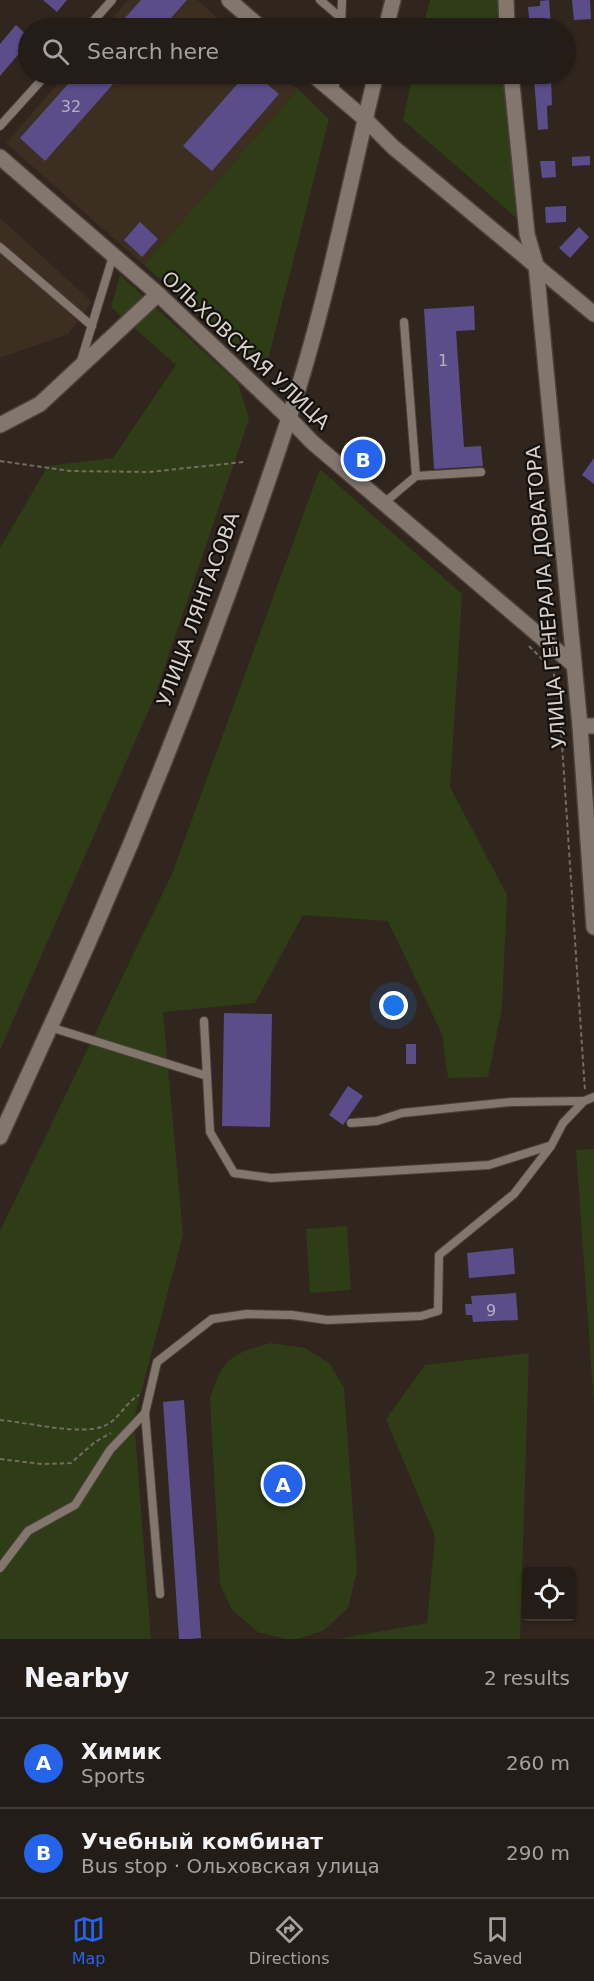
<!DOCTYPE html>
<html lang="en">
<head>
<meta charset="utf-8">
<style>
  body { margin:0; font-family:"DejaVu Sans",sans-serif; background:#2c251f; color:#f1f3f6 }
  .controls { position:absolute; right:18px; bottom:18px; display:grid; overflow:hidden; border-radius:6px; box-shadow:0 2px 4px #0004 }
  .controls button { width:54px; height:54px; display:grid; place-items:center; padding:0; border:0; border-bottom:2px solid #413a35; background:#241c16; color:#f1f3f6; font:30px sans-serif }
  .you { position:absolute; left:394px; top:1006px; width:21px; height:21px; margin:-15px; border:4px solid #fff; border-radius:50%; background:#1a73e8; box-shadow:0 0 0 9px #1a73e833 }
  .badge { display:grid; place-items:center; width:39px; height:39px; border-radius:50%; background:#2563eb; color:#fff; font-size:20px; font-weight:700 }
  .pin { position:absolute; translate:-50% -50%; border:3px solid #fff; box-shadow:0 2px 6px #0006 }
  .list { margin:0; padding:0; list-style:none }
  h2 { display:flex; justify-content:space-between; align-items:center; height:78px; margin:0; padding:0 24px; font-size:26px }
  h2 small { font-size:20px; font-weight:400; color:#a3a1a1 }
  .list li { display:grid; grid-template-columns:39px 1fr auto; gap:18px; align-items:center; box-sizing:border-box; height:90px; padding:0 24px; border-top:2px solid #413a35 }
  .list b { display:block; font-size:22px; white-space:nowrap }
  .list p { margin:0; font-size:20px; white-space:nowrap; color:#a3a1a1 }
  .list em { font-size:20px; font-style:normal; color:#a3a1a1 }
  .icon { flex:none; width:33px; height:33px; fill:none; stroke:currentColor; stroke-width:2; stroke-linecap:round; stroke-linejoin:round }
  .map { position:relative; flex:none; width:594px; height:1639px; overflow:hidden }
  .search { position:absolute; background:#241c16; box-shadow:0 2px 4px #0004; left:18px; right:18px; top:18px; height:66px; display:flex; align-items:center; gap:15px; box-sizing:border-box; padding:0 21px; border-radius:33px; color:#a3a1a1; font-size:22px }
  .sheet { height:258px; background:#241c16 }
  nav { display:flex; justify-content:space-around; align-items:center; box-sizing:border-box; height:84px; border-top:2px solid #413a35; background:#241c16; font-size:16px; color:#a3a1a1 }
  nav a { display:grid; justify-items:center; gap:3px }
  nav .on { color:#2563eb }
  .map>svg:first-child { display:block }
  .built { fill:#3d2e22 }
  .green { fill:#2e3d16 }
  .building { fill:#5a4d8a }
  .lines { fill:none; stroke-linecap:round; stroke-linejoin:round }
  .service-casing { stroke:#4a413b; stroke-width:10 }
  .minor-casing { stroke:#4a413b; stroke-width:18 }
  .tertiary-casing { stroke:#4a413b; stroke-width:18 }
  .secondary-casing { stroke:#4a413b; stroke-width:18 }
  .path { stroke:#746b64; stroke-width:2; stroke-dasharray:4.5 3; stroke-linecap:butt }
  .service { stroke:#82766d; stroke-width:8 }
  .minor { stroke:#82766d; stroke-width:15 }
  .tertiary { stroke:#82766d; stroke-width:15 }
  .secondary { stroke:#82766d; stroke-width:15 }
  .labels { text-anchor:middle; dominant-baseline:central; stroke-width:4.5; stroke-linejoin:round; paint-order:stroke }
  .number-label { font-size:16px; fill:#b8b0bc }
  .street-label { font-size:20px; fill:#d8d1cc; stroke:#14100d }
</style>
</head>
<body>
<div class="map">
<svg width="594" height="1639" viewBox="0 0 594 1639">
  <rect width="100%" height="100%" fill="#30261e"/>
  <!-- built -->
  <g class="built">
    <polygon points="128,0 197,0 229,28 104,28"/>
    <polygon points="66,74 280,74 298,89 144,265 6,143"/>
    <polygon points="0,218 92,302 68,334 0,358"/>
  </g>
  <!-- green -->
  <g class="green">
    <polygon points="430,0 503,0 505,28 423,28"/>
    <polygon points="413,74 509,74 520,221 403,120"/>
    <polygon points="298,89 329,119 268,360 255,362 144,265"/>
    <polygon points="120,275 238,383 249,419 154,698 0,1050 0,548 48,466 113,458 176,365 111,307"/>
    <polygon points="320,469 462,594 450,787 507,895 502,1007 488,1077 448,1078 442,1034 388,921 303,915 255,1003 163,1012 183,1235 134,1419 151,1639 0,1639 0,1231 172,874"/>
    <polygon points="594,1149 594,1405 576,1150"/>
    <polygon points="347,1226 351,1290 310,1293 306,1229"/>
    <path d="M271,1343L305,1348L330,1364L344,1388L357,1571L348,1608L323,1631L297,1639H285L258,1632L232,1610L220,1584L210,1398C223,1357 232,1354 271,1343Z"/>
    <polygon points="529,1353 520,1639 338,1639 427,1623 435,1536 386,1419 425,1365"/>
  </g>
  <!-- building -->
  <g class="building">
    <polygon points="43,0 67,0 57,12"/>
    <polygon points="141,0 187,0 162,28 116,28"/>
    <polygon points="549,0 551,28 530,28 528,7 540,6 540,1"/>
    <polygon points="572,0 590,0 591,19 574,20"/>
    <polygon points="16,25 28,36 28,43 0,76 0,44"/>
    <polygon points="77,74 122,74 45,161 20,138"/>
    <polygon points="246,74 255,74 279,94 212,171 183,146"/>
    <polygon points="534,78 551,78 552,105 547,106 548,129 538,130"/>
    <polygon points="590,156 590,165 572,166 572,157"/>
    <polygon points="540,161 555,161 556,177 542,178"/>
    <polygon points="566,206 566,222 546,223 545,207"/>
    <polygon points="140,222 158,239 142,257 124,240"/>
    <polygon points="579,227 589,237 570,258 559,248"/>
    <polygon points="474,306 475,330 456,331 464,447 481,446 483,466 434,469 424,309"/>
    <polygon points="594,458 594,484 582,475"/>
    <polygon points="224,1013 272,1014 270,1127 222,1126"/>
    <rect x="406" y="1044" width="10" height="20"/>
    <polygon points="348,1086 363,1096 343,1125 329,1115"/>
    <polygon points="513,1248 515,1274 469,1278 467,1253"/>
    <polygon points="516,1293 518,1320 473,1322 472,1315 466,1315 465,1304 472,1304 471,1296"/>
    <polygon points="184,1400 201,1638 190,1639 179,1639 163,1402"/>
  </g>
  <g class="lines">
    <defs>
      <g id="service">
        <polyline points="320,0 341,18"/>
        <polyline points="87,28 112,0"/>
        <polyline points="341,28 342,0"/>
        <polyline points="334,92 337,74"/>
        <polyline points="0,126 47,74"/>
        <polyline points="0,247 92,326"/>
        <polyline points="81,361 113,256"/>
        <polyline points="416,476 481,472"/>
        <polyline points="384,503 416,476 404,322"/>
        <polyline points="204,1021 210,1132 234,1173 271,1178 489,1165 549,1146"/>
        <polyline points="50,1027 207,1076"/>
        <polyline points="351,1123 377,1121 402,1113 511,1102 584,1101"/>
        <polyline points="0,1568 28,1531 75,1505 110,1450 145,1413"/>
        <polyline points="160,1594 145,1413 157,1362 212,1319 247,1314 292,1315 327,1320 421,1316 438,1311 439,1255 514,1194 551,1146 563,1123 584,1101 594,1097"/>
      </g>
      <g id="minor">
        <polyline points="229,0 261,28"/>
        <polyline points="506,0 507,28"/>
        <polyline points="312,74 365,119"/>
        <polyline points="511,74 527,234 536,265"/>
        <polyline points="0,157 158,294 289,418"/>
        <polyline points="0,425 40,404 158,294"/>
        <polyline points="580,726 594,726"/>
      </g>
      <g id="tertiary">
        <polyline points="365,119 393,147 594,314"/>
        <polyline points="536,265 580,726 594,927"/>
        <polyline points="289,418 312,442 574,665"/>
      </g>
      <g id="secondary">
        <polyline points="386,28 393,0"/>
        <path d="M0,1137C32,1066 65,996 96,925C168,760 232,591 288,421C326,307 348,189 376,74"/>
      </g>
    </defs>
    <!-- service casing -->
    <use href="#service" class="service-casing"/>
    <!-- minor casing -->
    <use href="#minor" class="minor-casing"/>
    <!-- tertiary casing -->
    <use href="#tertiary" class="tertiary-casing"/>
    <!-- secondary casing -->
    <use href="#secondary" class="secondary-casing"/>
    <!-- path -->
    <g class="path">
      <polyline points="0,461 70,471 149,472 244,462"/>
      <polyline points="529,646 553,670 559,699 585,1091"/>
      <path d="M0,1420C26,1422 80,1436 104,1426C119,1420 125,1403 139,1395"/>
      <polyline points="0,1459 42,1464 71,1463 95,1442 111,1433"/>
    </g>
    <!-- service -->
    <use href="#service" class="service"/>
    <!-- minor -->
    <use href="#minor" class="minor"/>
    <!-- tertiary -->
    <use href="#tertiary" class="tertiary"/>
    <!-- secondary -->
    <use href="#secondary" class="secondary"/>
  </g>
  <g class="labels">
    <!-- number labels -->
    <g class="number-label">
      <text x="71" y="106">32</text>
      <text x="443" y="360">1</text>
      <text x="491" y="1310">9</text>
    </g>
    <!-- street labels -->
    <g class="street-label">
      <text transform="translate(246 350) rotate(43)">ОЛЬХОВСКАЯ УЛИЦА</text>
      <text transform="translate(546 597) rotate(-95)">УЛИЦА ГЕНЕРАЛА ДОВАТОРА</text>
      <text transform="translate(198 609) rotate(-70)">УЛИЦА ЛЯНГАСОВА</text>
    </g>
  </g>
</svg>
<div class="controls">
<button><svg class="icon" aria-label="locate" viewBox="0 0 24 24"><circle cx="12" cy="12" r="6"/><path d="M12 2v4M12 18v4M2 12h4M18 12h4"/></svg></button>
</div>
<div class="you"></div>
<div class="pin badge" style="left:283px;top:1484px">A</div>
<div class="pin badge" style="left:363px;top:459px">B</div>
<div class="search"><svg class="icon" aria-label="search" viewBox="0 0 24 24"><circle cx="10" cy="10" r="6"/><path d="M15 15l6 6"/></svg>Search here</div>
</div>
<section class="sheet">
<h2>Nearby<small>2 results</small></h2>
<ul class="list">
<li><span class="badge">A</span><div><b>Химик</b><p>Sports</p></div><em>260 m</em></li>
<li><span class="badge">B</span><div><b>Учебный комбинат</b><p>Bus stop · Ольховская улица</p></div><em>290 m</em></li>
</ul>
</section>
<nav>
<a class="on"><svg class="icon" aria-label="map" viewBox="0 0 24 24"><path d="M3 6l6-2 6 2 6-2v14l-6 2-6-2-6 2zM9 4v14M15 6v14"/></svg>Map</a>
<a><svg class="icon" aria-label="directions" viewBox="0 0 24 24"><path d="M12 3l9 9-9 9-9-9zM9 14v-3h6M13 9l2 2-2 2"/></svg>Directions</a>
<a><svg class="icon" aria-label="saved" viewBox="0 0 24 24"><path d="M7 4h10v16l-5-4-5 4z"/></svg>Saved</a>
</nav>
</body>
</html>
